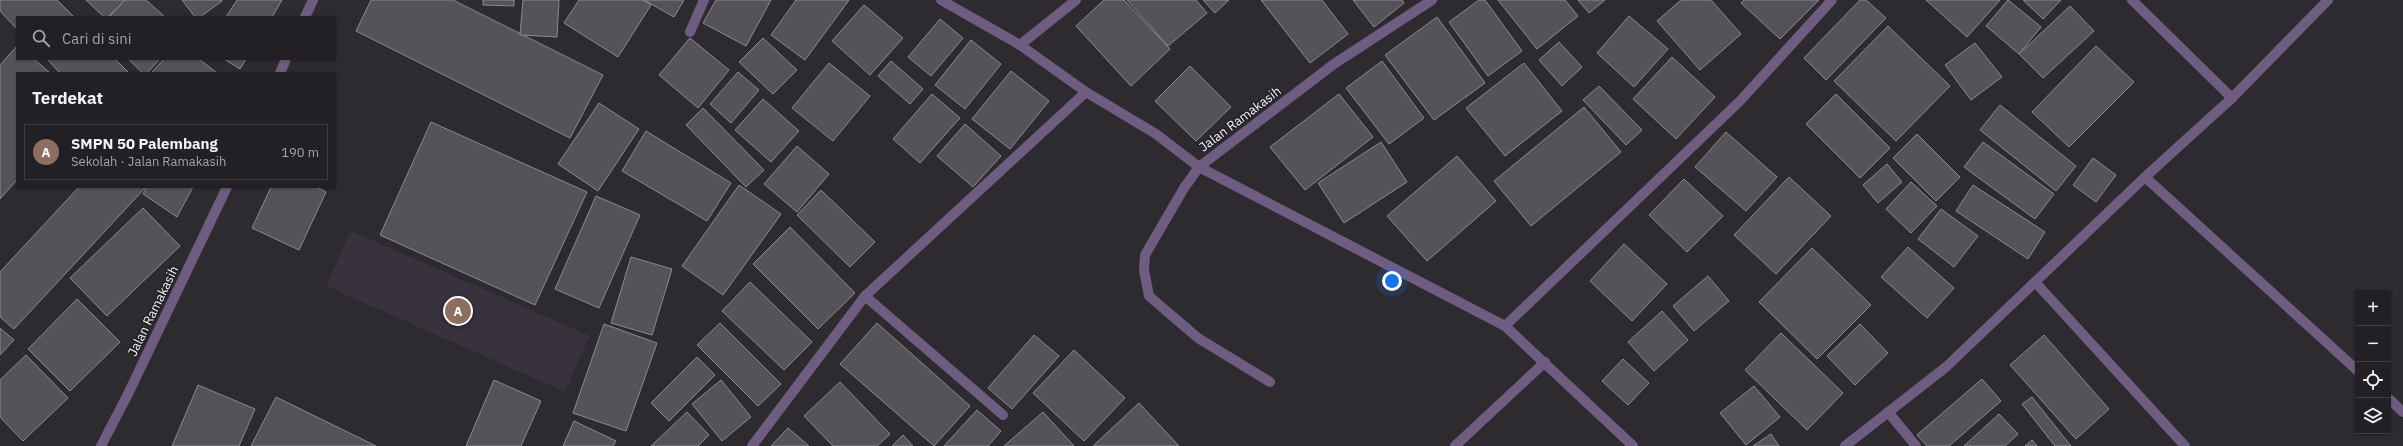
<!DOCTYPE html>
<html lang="id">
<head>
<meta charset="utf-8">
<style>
  body { margin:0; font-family:"IBM Plex Sans",sans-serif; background:#2a282c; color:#f1f3f6 }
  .controls { position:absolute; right:12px; bottom:12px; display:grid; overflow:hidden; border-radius:0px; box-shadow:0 1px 3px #0004 }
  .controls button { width:36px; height:36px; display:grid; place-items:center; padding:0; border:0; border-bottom:1px solid #3f3e41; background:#222024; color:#f1f3f6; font:20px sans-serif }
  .you { position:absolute; left:1392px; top:281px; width:14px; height:14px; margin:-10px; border:3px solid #fff; border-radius:50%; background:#1a73e8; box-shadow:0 0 0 6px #1a73e833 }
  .badge { display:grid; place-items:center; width:26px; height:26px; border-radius:50%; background:#d93025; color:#fff; font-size:13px; font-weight:700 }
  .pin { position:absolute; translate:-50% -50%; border:2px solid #fff; box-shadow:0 1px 4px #0006 }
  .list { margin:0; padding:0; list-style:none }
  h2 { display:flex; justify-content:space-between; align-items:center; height:52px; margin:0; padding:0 16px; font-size:17px }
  h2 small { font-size:13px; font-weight:400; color:#a2a3a6 }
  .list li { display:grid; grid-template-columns:26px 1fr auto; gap:12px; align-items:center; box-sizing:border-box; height:56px; margin:0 8px 8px; padding:0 8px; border:1px solid #3f3e41; border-radius:0px }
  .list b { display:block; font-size:15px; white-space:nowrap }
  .list p { margin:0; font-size:13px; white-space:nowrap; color:#a2a3a6 }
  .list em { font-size:13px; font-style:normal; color:#a2a3a6 }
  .icon { flex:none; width:22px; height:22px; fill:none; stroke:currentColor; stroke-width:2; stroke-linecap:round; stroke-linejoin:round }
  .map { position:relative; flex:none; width:2403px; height:446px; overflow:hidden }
  .search { position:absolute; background:#222024; box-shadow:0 1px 3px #0004; left:16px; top:16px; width:320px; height:44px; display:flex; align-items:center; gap:10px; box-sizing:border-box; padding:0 14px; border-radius:0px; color:#a2a3a6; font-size:15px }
  .panel { position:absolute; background:#222024; box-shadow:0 1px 3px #0004; left:16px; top:72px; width:320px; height:116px; border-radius:0px }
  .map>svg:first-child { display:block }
  .built { fill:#37323e }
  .building { fill:#555259; stroke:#8d8991 }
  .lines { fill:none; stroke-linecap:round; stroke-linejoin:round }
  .service { stroke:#6e5d81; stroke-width:10 }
  .minor { stroke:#6e5d81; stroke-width:10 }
  .labels { text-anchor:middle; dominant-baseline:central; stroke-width:3; stroke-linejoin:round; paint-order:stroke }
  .street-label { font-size:13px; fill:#f3f1f5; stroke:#232026 }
</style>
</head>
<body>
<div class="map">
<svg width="2403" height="446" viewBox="0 0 2403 446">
  <rect width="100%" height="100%" fill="#2d2a30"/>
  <!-- built -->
  <polygon class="built" points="351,231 590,336 565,392 326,286"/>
  <!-- building -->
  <g class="building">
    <polygon points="0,0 57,0 74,17 17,17 17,29 0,11"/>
    <polygon points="86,0 125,0 108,17 104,17"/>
    <polygon points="125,0 146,0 165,17 109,17"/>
    <polygon points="182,0 222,0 222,1 200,17 195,17"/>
    <polygon points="237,0 282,0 272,17 226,17"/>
    <polygon points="371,0 453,0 603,75 570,138 356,31"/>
    <polygon points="483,0 514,0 514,6 483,5"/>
    <polygon points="523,0 559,0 557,37 520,35"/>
    <polygon points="579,0 643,0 651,5 618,57 564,23"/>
    <polygon points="644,0 684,0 674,17"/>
    <polygon points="716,0 771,0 746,46 703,23"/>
    <polygon points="796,0 849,0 805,60 771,35"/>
    <polygon points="1104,0 1124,0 1170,49 1131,86 1076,26"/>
    <polygon points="1127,0 1196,0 1207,13 1168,46"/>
    <polygon points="1203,0 1229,0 1215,13"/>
    <polygon points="1261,0 1322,0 1348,34 1310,63"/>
    <polygon points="1353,0 1402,0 1404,3 1374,27"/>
    <polygon points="1479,0 1485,0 1522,51 1488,76 1449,22"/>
    <polygon points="1498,0 1565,0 1578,16 1537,49"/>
    <polygon points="1578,0 1605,0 1589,13"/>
    <polygon points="1681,0 1711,0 1741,34 1700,70 1657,21"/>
    <polygon points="1744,0 1819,0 1780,39 1741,3"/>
    <polygon points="1860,0 1866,0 1886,18 1826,80 1804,58"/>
    <polygon points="1926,0 2000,0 1967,37"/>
    <polygon points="2008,0 2041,27 2019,54 1986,26"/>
    <polygon points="2023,0 2061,0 2043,19"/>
    <polygon points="864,5 903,38 870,75 832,41"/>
    <polygon points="2070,6 2094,31 2043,78 2019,54"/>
    <polygon points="1629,16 1668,49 1634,87 1597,53"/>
    <polygon points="1437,17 1485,83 1434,120 1385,55"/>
    <polygon points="940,19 963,38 931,76 908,57"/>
    <polygon points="1888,26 1950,86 1896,141 1834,81"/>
    <polygon points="690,38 729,70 698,108 659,75"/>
    <polygon points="763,38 797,70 773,94 739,62"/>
    <polygon points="971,40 1001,64 965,109 935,85"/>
    <polygon points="1559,42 1582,67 1562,86 1539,60"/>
    <polygon points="1975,43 2002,77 1971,100 1945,65"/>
    <polygon points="17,46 17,59 34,59 50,73 17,73 17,180 0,199 0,65"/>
    <polygon points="2096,46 2134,82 2069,147 2032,112"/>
    <polygon points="1672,57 1715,97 1676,139 1633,99"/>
    <polygon points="47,59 115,59 129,73 60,73"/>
    <polygon points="128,59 160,59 147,73 143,73"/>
    <polygon points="164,59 199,59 217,73 151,73"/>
    <polygon points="224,59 246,59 240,69"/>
    <polygon points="891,61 923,89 910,104 878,76"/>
    <polygon points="1382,61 1424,118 1389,144 1346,88"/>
    <polygon points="829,63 870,96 833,141 792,108"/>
    <polygon points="1524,63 1562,111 1505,156 1466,108"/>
    <polygon points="1190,66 1231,107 1196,141 1155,101"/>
    <polygon points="1011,71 1049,101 1010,149 972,119"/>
    <polygon points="738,72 759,90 731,123 710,104"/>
    <polygon points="1599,86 1642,130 1626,145 1583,100"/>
    <polygon points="932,94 960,118 920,163 893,139"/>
    <polygon points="1339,94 1373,137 1305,190 1270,147"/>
    <polygon points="1836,94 1890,148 1860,178 1806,124"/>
    <polygon points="763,99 799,131 771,162 735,130"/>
    <polygon points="599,103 639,129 598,191 558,164"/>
    <polygon points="2000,105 2076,166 2056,191 1980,130"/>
    <polygon points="1584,107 1621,152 1531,226 1494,181"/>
    <polygon points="703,108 764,170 746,187 686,125"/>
    <polygon points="431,122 587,192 535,305 380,235"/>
    <polygon points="965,124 1001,156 973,187 937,156"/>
    <polygon points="646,131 731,183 707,221 622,171"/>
    <polygon points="1726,132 1777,177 1746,211 1695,167"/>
    <polygon points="1917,134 1960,177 1936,201 1893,158"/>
    <polygon points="1381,142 1407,182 1344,223 1318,183"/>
    <polygon points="1983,142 2054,194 2035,219 1964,167"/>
    <polygon points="797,146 829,174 797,212 764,184"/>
    <polygon points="1457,156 1496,201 1427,261 1387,216"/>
    <polygon points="2093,158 2116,175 2096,202 2073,185"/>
    <polygon points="1887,164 1902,182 1878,203 1863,185"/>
    <polygon points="1789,177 1831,216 1776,274 1734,235"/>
    <polygon points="1684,179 1723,216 1687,252 1649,215"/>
    <polygon points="1911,182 1937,206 1911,233 1886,209"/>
    <polygon points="739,185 781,214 723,295 682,266"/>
    <polygon points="1973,185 2045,232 2028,259 1956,211"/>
    <polygon points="79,187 146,187 14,329 0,317 0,272"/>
    <polygon points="147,187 193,187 177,217 143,194"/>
    <polygon points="271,187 316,187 326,192 299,250 252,228"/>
    <polygon points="821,190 875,242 850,267 797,215"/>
    <polygon points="596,196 640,215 599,308 555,289"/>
    <polygon points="143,208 180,246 107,316 70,278"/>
    <polygon points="1941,209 1978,236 1954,267 1918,239"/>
    <polygon points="790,227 855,293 818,329 753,264"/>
    <polygon points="1624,244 1667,284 1632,321 1590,281"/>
    <polygon points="1908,247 1954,288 1927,318 1881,277"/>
    <polygon points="1812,248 1871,305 1817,359 1759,302"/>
    <polygon points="631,257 672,269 652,335 611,323"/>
    <polygon points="1708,276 1729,301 1694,331 1673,306"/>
    <polygon points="750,282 812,342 784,370 722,311"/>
    <polygon points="77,299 120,342 70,391 28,349"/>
    <polygon points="1662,311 1688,340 1654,371 1628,342"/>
    <polygon points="720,323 781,384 758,406 697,345"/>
    <polygon points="877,323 970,406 934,446 840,364"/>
    <polygon points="604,324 657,343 626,431 573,413"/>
    <polygon points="1860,324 1888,353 1855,385 1827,356"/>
    <polygon points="0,328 14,340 0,355"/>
    <polygon points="1781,333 1843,393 1807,430 1745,370"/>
    <polygon points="1034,335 1059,356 1012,409 988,388"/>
    <polygon points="2044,335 2109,409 2076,439 2010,365"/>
    <polygon points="1074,350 1125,398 1084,441 1033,393"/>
    <polygon points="26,355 68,398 23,441 0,417 0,380"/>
    <polygon points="697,357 715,375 669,421 651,403"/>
    <polygon points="1623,359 1649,383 1628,405 1602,381"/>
    <polygon points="1982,379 2001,401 1949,446 1927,446 1917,435"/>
    <polygon points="494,380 541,401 521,446 466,446"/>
    <polygon points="721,380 751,417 722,441 692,404"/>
    <polygon points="840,382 890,434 877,446 833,446 804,416"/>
    <polygon points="198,385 255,409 239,446 172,446"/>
    <polygon points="1754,386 1780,417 1746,445 1720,413"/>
    <polygon points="276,397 376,446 251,446"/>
    <polygon points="2032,397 2071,446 2055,446 2022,404"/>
    <polygon points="1139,403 1179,446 1093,446"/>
    <polygon points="977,410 1001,431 988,446 944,446"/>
    <polygon points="687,412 709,435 698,446 651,446"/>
    <polygon points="1043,412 1074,446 1004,446"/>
    <polygon points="1999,414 2018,434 2005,446 1964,446"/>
    <polygon points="574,421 616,441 613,446 563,446"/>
    <polygon points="788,428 809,446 771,446"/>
    <polygon points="1771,434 1779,446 1753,446"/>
    <polygon points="903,435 913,446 892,446"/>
    <polygon points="2032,440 2037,446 2025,446"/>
  </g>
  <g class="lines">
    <!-- service -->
    <polyline class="service" points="1888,412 1916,446"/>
    <!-- minor -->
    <g class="minor">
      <polyline points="941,0 1020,45 1086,92 1156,134 1199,167 1505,326 1633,446"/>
      <polyline points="2132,0 2232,98"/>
      <polyline points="305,17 313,0"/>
      <polyline points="690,32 704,0"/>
      <polyline points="1020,45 1076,0"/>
      <polyline points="280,73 286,59"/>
      <polyline points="2145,177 2358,371"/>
      <polyline points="2036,283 2185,446"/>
      <polyline points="865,296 1003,415"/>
      <polyline points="1505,326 1740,101 1832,0"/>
      <polyline points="1270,382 1198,338 1149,296 1144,270 1145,255 1184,188 1199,167 1334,64 1432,0"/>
      <polyline points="2388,398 2403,412"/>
      <polyline points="101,446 128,394 227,187"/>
      <polyline points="752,446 865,296 1086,92"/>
      <polyline points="1455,446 1545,362"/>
      <polyline points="1845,446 1946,367 2145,177 2232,98 2328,0"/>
    </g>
  </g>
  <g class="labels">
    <!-- street labels -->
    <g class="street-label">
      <text transform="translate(1240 119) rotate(-37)">Jalan Ramakasih</text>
      <text transform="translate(153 311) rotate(-64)">Jalan Ramakasih</text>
    </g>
  </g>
</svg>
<div class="controls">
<button>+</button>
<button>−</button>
<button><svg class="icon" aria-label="locate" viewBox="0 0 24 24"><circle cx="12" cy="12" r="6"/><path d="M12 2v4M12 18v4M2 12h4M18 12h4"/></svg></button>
<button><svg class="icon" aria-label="layers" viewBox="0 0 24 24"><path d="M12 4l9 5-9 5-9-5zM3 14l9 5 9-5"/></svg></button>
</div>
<div class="you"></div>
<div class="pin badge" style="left:458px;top:311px;background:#8d6e63">A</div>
<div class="search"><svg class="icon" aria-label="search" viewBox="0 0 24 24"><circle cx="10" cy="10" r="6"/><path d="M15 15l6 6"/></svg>Cari di sini</div>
<section class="panel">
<h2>Terdekat<small></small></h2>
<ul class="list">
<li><span class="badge" style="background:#8d6e63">A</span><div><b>SMPN 50 Palembang</b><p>Sekolah · Jalan Ramakasih</p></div><em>190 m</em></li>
</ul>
</section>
</div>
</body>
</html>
